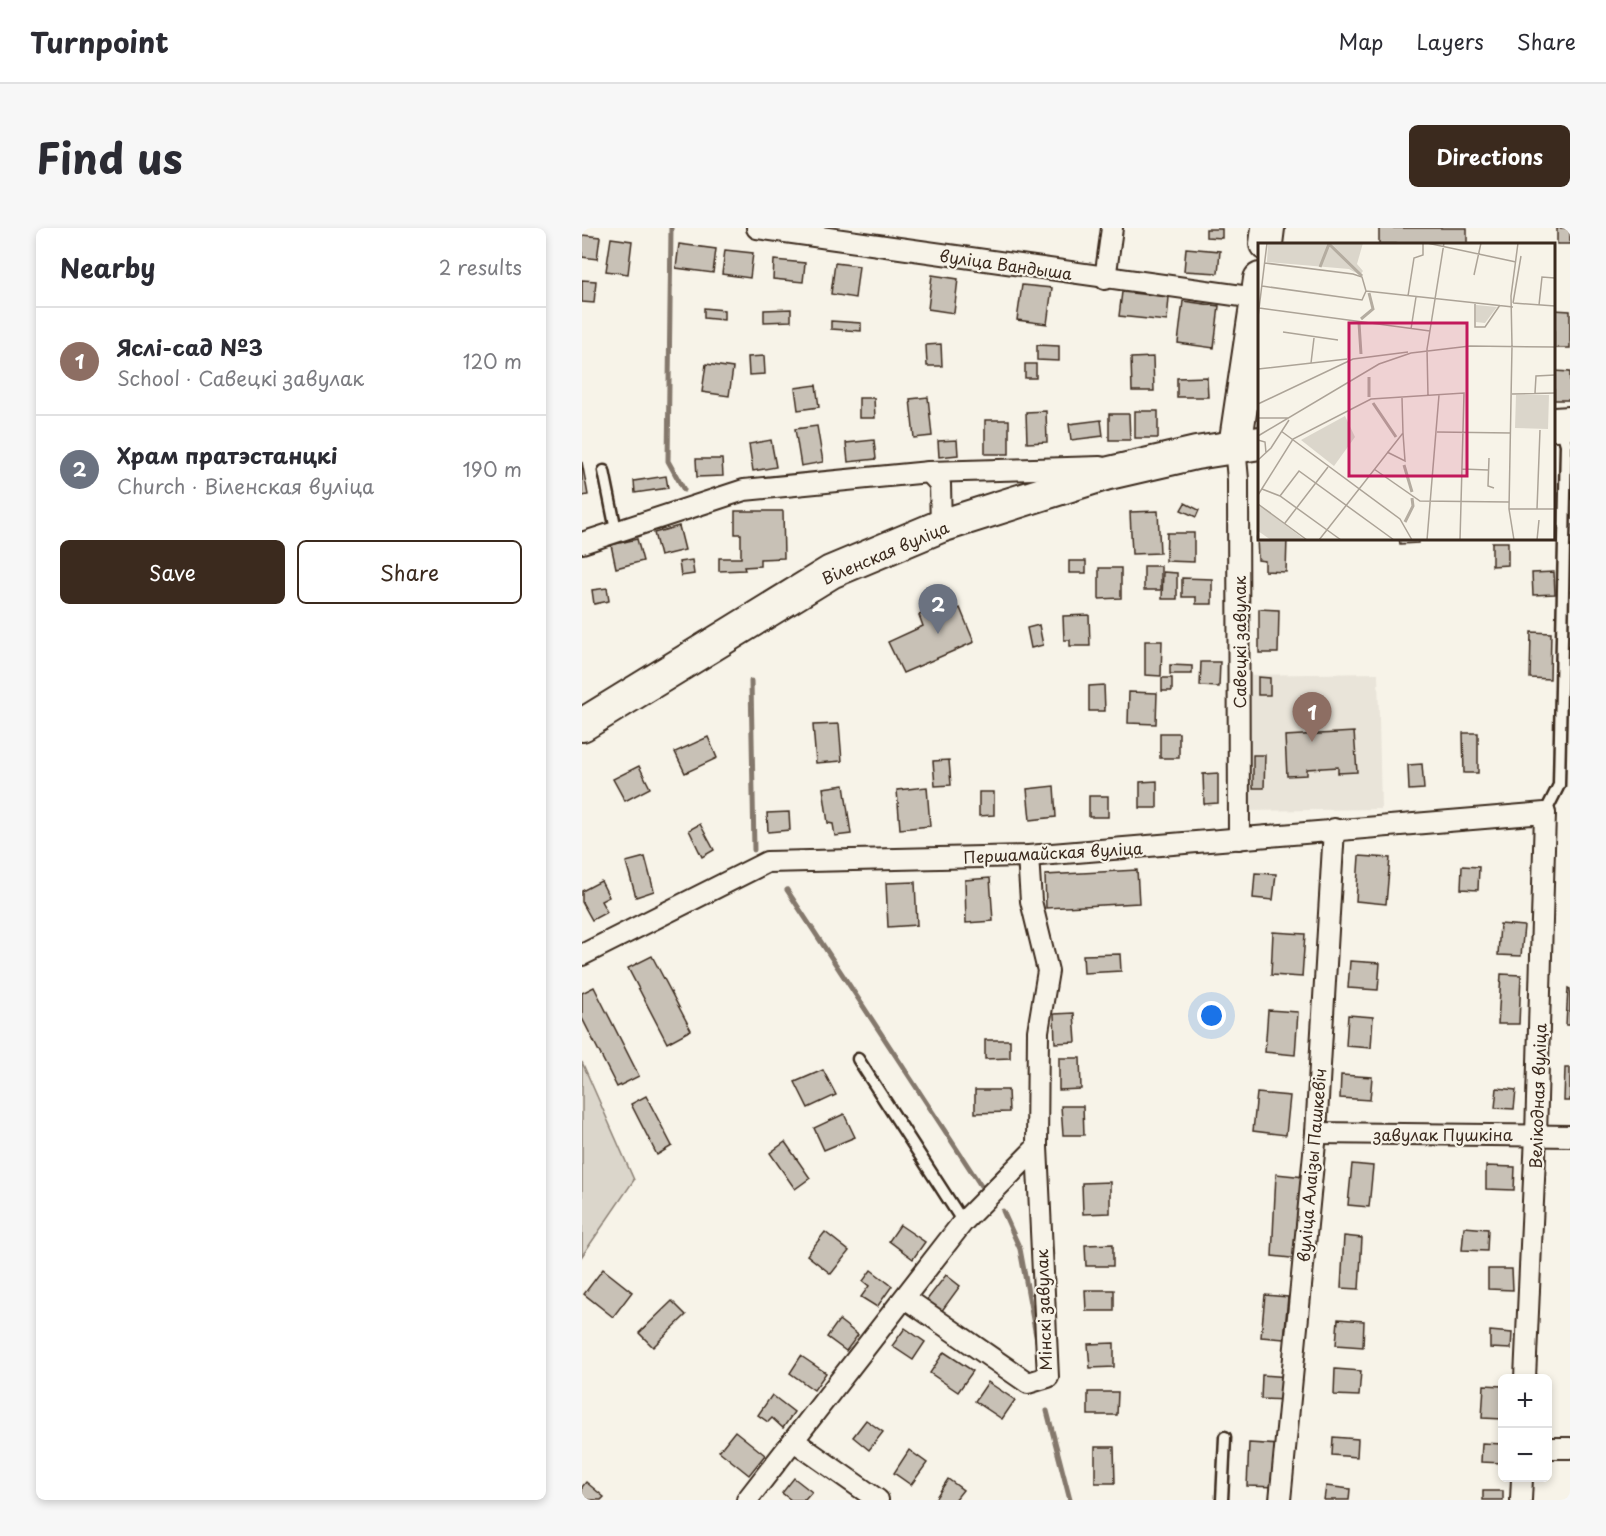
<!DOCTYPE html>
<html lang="en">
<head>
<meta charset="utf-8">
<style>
  body { margin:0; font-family:"Playpen Sans",sans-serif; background:#f7f7f7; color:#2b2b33 }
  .controls { position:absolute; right:18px; bottom:18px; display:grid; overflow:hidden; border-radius:9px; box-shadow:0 3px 9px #0003 }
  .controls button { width:54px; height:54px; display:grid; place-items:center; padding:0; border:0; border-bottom:2px solid #e1e1e2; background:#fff; color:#2b2b33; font:30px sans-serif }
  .you { position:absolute; left:630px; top:788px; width:21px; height:21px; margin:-15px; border:4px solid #fff; border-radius:50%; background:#1a73e8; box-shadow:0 0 0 9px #1a73e833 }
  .badge { display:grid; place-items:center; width:39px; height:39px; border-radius:50%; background:#3b2a1e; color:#fff; font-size:20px; font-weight:700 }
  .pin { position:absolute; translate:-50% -50px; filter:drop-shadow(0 2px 3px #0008) }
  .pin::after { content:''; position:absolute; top:32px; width:21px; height:18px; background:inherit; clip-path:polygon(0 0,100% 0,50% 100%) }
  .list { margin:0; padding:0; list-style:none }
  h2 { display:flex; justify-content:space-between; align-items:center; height:78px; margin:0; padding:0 24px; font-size:26px }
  h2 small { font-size:20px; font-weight:400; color:#7c7c81 }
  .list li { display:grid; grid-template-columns:39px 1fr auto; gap:18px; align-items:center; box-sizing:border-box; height:108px; padding:0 24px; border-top:2px solid #e1e1e2 }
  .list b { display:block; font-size:22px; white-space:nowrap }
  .list p { margin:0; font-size:20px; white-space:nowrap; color:#7c7c81 }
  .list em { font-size:20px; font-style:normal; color:#7c7c81 }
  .actions { display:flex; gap:12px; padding:18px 24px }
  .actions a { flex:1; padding:14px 0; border:2px solid #3b2a1e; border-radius:9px; text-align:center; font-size:21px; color:#3b2a1e }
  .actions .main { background:#3b2a1e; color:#fff }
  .map { position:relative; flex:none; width:988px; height:1272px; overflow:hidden; border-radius:9px }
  header { display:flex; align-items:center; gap:36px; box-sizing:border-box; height:84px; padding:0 30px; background:#fff; border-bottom:2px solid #e1e1e2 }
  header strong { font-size:28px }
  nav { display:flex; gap:33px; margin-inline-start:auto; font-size:21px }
  .intro { display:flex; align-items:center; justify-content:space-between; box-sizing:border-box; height:144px; padding:0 36px }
  h1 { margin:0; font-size:42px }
  .button { padding:15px 27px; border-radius:9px; background:#3b2a1e; color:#fff; font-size:21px; font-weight:700 }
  main { display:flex; gap:36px; padding:0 36px }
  aside { flex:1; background:#fff; border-radius:9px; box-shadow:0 3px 9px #0003 }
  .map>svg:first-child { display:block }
  .built { fill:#e9e4d9 }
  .green { fill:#dbd6cb; stroke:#8b8074; stroke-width:1.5 }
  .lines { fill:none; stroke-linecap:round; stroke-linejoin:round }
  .stream { stroke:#84786c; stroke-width:5 }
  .building { fill:#c8c1b6; stroke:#3b2a1e; stroke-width:1.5 }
  .service-casing { stroke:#3b2a1e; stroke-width:15 }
  .minor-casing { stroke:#3b2a1e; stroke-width:24 }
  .primary-casing { stroke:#3b2a1e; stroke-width:36 }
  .service { stroke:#f7f3e8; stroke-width:10 }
  .minor { stroke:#f7f3e8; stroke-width:20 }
  .primary { stroke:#f7f3e8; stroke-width:32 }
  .labels { text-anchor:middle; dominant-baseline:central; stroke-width:4.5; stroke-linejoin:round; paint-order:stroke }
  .street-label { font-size:16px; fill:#3b2a1e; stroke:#f7f3e8 }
  .inset-river { fill:none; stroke:#b4aca0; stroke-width:3 }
  .inset-road { fill:none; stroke:#aca397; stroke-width:1.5 }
  .view { fill:#c2185b; fill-opacity:0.15; stroke:#c2185b; stroke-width:3 }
  .inset-edge { fill:none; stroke:#3b2a1e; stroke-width:3 }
</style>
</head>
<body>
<header>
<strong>Turnpoint</strong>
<nav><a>Map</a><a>Layers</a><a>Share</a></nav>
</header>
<div class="intro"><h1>Find us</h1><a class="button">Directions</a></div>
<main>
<aside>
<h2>Nearby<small>2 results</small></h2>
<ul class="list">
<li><span class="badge" style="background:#8d6e63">1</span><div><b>Яслі-сад №3</b><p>School · Савецкі завулак</p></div><em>120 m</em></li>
<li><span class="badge" style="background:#6b7280">2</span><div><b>Храм пратэстанцкі</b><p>Church · Віленская вуліца</p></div><em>190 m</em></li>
</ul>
<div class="actions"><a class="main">Save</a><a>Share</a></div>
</aside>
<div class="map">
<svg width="988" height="1272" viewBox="0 0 988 1272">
  <rect width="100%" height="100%" fill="#f7f3e8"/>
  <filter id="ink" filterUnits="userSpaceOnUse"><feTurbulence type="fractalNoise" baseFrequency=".0167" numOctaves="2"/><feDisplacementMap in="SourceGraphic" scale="12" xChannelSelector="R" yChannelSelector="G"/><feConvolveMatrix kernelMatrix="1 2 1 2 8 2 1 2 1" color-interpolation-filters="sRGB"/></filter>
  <g filter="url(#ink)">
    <!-- built -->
    <polygon class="built" points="796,445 799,581 663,583 661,447"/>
    <!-- green -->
    <polygon class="green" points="0,834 52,952 0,1028"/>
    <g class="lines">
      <!-- stream -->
      <g class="stream">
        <polyline points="89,0 86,233 102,262"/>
        <polyline points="169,453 172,622"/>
        <polyline points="205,662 399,958"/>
        <polyline points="421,983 438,1021 455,1113"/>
        <polyline points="465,1183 488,1272"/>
      </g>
    </g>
    <!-- building -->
    <g class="building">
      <rect x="797" y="0" width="88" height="16"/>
      <rect x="975" y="0" width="13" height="16"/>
      <polygon points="624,1 640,1 640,10 624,9"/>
      <polygon points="0,7 18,9 15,31 0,29"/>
      <polygon points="29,10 50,13 46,46 24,43"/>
      <polygon points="97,16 134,21 131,45 94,40"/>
      <polygon points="604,20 638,23 636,45 602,43"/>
      <polygon points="143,22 171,25 168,50 140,46"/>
      <polygon points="192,32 223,35 221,54 191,51"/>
      <polygon points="253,35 277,38 273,70 249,66"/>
      <polygon points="350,47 376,51 372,85 346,81"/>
      <polygon points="0,52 14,53 12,75 0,74"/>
      <polygon points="440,57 470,60 465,96 435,92"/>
      <polygon points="540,64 587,69 585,93 537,88"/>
      <polygon points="601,73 637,78 632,120 596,115"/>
      <polygon points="122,80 142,82 142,92 122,90"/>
      <polygon points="209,81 209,93 182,94 182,82"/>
      <polygon points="972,82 988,83 988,120 972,120"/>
      <polygon points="249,93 279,95 279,103 249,101"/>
      <polygon points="359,116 360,138 345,138 344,117"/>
      <polygon points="455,117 477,118 477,133 455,132"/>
      <polygon points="182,128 183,146 167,147 166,129"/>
      <polygon points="571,129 572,163 550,163 549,130"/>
      <polygon points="124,136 151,140 147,168 120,164"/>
      <rect x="443" y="136" width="11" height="14"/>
      <polygon points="972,143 988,144 988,172 972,172"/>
      <polygon points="625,149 626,169 595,169 595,150"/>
      <polygon points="234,157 237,179 216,182 213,160"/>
      <polygon points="346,169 350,208 332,210 328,171"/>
      <polygon points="277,170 292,170 293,190 277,190"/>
      <polygon points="464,183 465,214 445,215 444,184"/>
      <rect x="553" y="183" width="23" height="27"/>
      <polygon points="527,186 547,186 548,212 527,212"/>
      <rect x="403" y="192" width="24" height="34"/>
      <polygon points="519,192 521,208 489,212 487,196"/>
      <polygon points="235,198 241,234 219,238 213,201"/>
      <polygon points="189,212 194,239 171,243 167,216"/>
      <polygon points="292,212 294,231 266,234 264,215"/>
      <polygon points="375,212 376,227 357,229 356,213"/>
      <polygon points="114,231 140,231 141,248 115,249"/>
      <polygon points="0,234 6,267 0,268"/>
      <polygon points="84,248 86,260 53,265 52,253"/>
      <polygon points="603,275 617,282 614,289 599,282"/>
      <polygon points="153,283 201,283 202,330 178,331 178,338 162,339 163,342 137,343 137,330 159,330 159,306 153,306"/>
      <polygon points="576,283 578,325 550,326 548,284"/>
      <polygon points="97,298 103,322 78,328 72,305"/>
      <polygon points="585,305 612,305 612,334 584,333"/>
      <polygon points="675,309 705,310 704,344 683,343 683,333 676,332"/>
      <polygon points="817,310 836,310 836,315 818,316"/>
      <polygon points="55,311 61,333 34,340 29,317"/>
      <polygon points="910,314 926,314 926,337 910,338"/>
      <polygon points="110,332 112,346 99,348 97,334"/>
      <rect x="487" y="333" width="17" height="12"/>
      <rect x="562" y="338" width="17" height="24"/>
      <polygon points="517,340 539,340 539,370 517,371"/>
      <polygon points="581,344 595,345 595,371 580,371"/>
      <polygon points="972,344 973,366 951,367 950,345"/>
      <polygon points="600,350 630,351 630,376 614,376 614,369 600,369"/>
      <polygon points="25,360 27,373 12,376 10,362"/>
      <polygon points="357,378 361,388 378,380 392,414 321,445 306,414 341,398 337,387"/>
      <polygon points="677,381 697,382 696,425 677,425"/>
      <polygon points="507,387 508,418 488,418 488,412 482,412 481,388"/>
      <polygon points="457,397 461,417 449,420 445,400"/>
      <polygon points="949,404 969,405 968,451 948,450"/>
      <polygon points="563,413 580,413 579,448 563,447"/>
      <polygon points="619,434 638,434 637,459 618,458"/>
      <polygon points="588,437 610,438 610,446 588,446"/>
      <polygon points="676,449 688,450 688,467 676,467"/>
      <rect x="580" y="450" width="10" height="13"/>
      <polygon points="522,457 523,483 507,483 507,458"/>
      <polygon points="547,464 575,465 574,496 546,495"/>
      <polygon points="257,496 260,533 234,535 231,497"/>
      <polygon points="772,504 775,544 756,545 756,539 725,541 725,547 705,548 703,508"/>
      <rect x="578" y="505" width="19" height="25"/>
      <polygon points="881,505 896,505 896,545 882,545"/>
      <polygon points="126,509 135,530 103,545 93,524"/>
      <polygon points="671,527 683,527 682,560 671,560"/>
      <polygon points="367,532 369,557 353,558 351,533"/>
      <polygon points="840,536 842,561 827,562 826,537"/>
      <polygon points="57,538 68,560 43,573 31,551"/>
      <polygon points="636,545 636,575 622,576 621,546"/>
      <polygon points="575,553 575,580 558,580 558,554"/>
      <polygon points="262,557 269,606 253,608 251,596 246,595 241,560"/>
      <polygon points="472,558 474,589 448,592 445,561"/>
      <polygon points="345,559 348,598 318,601 315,562"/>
      <polygon points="397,564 412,564 412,587 397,588"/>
      <rect x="507" y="568" width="19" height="21"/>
      <polygon points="207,584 208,602 186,604 185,585"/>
      <polygon points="118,596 132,622 120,629 107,602"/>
      <polygon points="777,628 808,630 804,676 774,673"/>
      <polygon points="63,629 72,663 54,669 44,634"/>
      <polygon points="880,638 897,639 896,662 879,661"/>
      <polygon points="555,642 557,675 464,680 463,647"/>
      <polygon points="673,645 694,646 691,672 671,670"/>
      <polygon points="408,650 411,693 384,695 383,652"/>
      <polygon points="19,653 27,669 19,673 25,684 10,692 0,674 0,663"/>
      <polygon points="333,654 335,697 306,699 304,655"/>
      <polygon points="918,696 942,698 939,728 916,727"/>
      <polygon points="691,704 723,706 720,749 689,747"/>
      <polygon points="538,726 539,743 502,745 501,727"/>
      <polygon points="70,728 109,802 85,815 46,740"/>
      <polygon points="768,733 798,735 796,762 766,760"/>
      <polygon points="919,746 939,747 937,796 916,796"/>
      <polygon points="12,759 57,848 35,859 0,790 0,765"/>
      <polygon points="986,760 988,761 988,797 984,797"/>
      <polygon points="686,782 716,784 713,827 683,824"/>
      <polygon points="492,785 494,814 473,815 472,786"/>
      <polygon points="766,787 791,789 789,820 764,818"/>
      <polygon points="403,812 428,812 428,830 403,831"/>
      <polygon points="477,830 498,830 499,861 477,862"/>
      <polygon points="983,840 988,840 988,873 982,873"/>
      <polygon points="241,842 254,867 226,880 213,854"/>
      <polygon points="759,847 790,849 788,872 758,870"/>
      <polygon points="915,860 934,862 932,881 913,880"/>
      <polygon points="393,862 426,862 427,884 393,885"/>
      <polygon points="675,865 708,868 704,907 671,903"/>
      <polygon points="64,868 90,918 75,927 49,876"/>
      <polygon points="479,878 501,878 502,907 481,907"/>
      <polygon points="262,886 273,909 242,922 232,900"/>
      <polygon points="203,914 228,950 213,961 188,925"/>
      <polygon points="770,936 791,938 787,979 766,977"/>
      <polygon points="904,938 933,939 932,962 904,961"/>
      <polygon points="694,946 723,949 718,1031 690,1028"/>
      <polygon points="528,954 528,985 501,986 500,955"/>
      <polygon points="318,997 343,1014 331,1031 307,1013"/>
      <polygon points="882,999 906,1001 905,1023 880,1022"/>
      <polygon points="243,1004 267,1023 249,1046 225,1027"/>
      <polygon points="762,1008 780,1010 777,1061 759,1060"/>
      <polygon points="531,1016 531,1038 504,1038 503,1017"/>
      <polygon points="21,1041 50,1064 31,1089 2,1066"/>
      <polygon points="906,1041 930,1041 931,1062 906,1061"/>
      <polygon points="289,1042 310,1058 295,1079 279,1069 287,1058 281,1053"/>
      <polygon points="364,1047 378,1058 359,1084 344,1073"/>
      <polygon points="503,1062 532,1062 532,1083 504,1083"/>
      <polygon points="683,1067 706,1069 702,1111 679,1109"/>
      <polygon points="90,1073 104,1087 71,1119 57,1105"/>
      <polygon points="756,1091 782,1093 781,1119 754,1117"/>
      <polygon points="257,1092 276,1107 264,1123 245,1109"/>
      <polygon points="323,1100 343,1114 331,1132 310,1118"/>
      <polygon points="908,1103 930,1105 929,1121 908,1120"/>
      <polygon points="532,1115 532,1139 508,1140 506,1116"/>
      <polygon points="362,1124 391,1143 376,1164 348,1145"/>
      <polygon points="219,1128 244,1145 232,1162 208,1145"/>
      <polygon points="753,1141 779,1143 777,1168 752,1167"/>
      <polygon points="680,1147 707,1149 705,1172 679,1171"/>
      <polygon points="406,1154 433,1172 420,1191 393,1173"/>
      <polygon points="902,1157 921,1158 921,1191 900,1190"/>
      <polygon points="506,1164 536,1164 535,1187 506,1187"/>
      <polygon points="190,1167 212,1184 201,1200 190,1190 186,1194 176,1187"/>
      <polygon points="284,1192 301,1204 287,1222 271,1209"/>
      <polygon points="153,1203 183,1227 167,1247 137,1223"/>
      <polygon points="751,1209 776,1211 775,1229 750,1227"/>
      <polygon points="667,1215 699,1217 696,1259 665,1258"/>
      <polygon points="900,1215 921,1216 921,1235 899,1234"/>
      <polygon points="513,1219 532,1219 533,1255 513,1255"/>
      <polygon points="327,1222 345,1235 329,1257 312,1245"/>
      <polygon points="212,1250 230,1264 223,1272 209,1272 200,1265"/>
      <polygon points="366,1251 381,1262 373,1272 355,1272 353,1271"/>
      <polygon points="4,1254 22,1269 19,1272 0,1272 0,1259"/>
      <polygon points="744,1258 768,1261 767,1272 742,1272"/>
      <rect x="901" y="1263" width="20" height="9"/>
    </g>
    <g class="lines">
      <defs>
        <g id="service">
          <polyline points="22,243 34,302"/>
          <polyline points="963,585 977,557 984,216 979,199"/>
          <polyline points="276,831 381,994"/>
          <polyline points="640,1272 643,1209"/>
        </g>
        <g id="minor">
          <polyline points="175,0 674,70"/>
          <polyline points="523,51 530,0"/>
          <polyline points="653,218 656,252 657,611"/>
          <polyline points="347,244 358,256 359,298"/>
          <polyline points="0,315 162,262 347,244 518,239"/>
          <polyline points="0,727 185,634 446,628 963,585 954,907 943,1150"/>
          <polyline points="734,905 988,908"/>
          <polyline points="323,1070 446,1155 466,1149 455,919"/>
          <polyline points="212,1213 296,1272"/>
          <polyline points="966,1220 988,1220"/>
          <polyline points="165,1272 381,994 455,919 456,803 466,743 449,673 446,628"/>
          <polyline points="698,1272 734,905 752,601"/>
          <polyline points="939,1272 940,1250"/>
        </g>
        <g id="primary">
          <polyline points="684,16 686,0"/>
          <polyline points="972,196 988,195"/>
          <polyline points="653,218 678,51"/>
          <polyline points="0,497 249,344 359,298 523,246 614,225 678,215"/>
        </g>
      </defs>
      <!-- service casing -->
      <use href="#service" class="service-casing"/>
      <!-- minor casing -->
      <use href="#minor" class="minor-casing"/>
      <!-- primary casing -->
      <use href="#primary" class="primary-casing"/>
      <!-- service -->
      <use href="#service" class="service"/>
      <!-- minor -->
      <use href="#minor" class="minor"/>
      <!-- primary -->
      <use href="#primary" class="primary"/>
    </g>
  </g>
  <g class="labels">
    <!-- street labels -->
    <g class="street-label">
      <text transform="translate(424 36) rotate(8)">вуліца Вандыша</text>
      <text transform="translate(303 324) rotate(-23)">Віленская вуліца</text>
      <text transform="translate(657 414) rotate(-90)">Савецкі завулак</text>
      <text transform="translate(471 624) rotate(-3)">Першамайская вуліца</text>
      <text transform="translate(955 868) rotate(-88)">Велікодная вуліца</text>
      <text x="861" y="906">завулак Пушкіна</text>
      <text transform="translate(729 937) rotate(-85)">вуліца Алаізы Пашкевіч</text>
      <text transform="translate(461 1082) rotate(-92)">Мінскі завулак</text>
    </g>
  </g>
  <!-- overview -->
  <g transform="translate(676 15)">
    <rect width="297" height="297" fill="#f7f3e8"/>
    <path d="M10,0H105L99,21L105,28L102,32L91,26L9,19ZM218,62L239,64L227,80L218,79ZM258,152H291L290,186L257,185ZM87,173L97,194L76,223L43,197ZM0,261L47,297H13L0,288Z" fill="#dbd6cb"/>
    <path class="inset-river" d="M70,0L104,33M62,24L71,1M103,76L115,66L111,50M101,80L103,111M111,134V154M115,160L138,194M146,222L154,249M147,279L155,263L154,255"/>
    <path class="inset-road" d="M169,0L258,19M216,32L223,0M4,43L104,57L108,48L104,34L95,31L7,20M108,48L255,64M150,53L156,15L165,12V0M255,60L297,63M255,60L263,13M217,61V84H227L242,62M281,62L284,34L297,35M1,65L172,88M0,74L9,0M153,86L158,54M25,89L80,97M254,103L251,266L256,297M254,103L253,53L260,0M169,106L170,153M169,106L186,0M53,120L56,95M0,126L89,116M277,150L278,133L297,132M254,151L297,150M0,161L95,116L150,109M0,175H30M23,188L142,276L154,297M179,189L253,190M0,193L121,121L153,110L212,103L297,104M0,197L7,199L8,210M129,209L147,218L145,190M231,215L230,243L236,245M0,217L13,205L31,177M116,226L162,258L251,259M204,226L230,227M4,246L22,253L83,297M0,252L35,196L113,156L206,150L202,297M22,253L41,228L136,297M0,261L49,297M251,266H297M279,266L282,187M27,280L70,224M61,297L145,190L144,155M169,297L181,152M279,297L281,277M296,297L297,250"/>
    <path class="view" d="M91,80H209V233H91Z"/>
    <rect width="297" height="297" class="inset-edge"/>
  </g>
</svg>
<div class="controls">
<button>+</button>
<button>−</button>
</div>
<div class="you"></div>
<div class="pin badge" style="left:730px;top:514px;background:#8d6e63">1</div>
<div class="pin badge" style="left:356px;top:406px;background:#6b7280">2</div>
</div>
</main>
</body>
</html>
